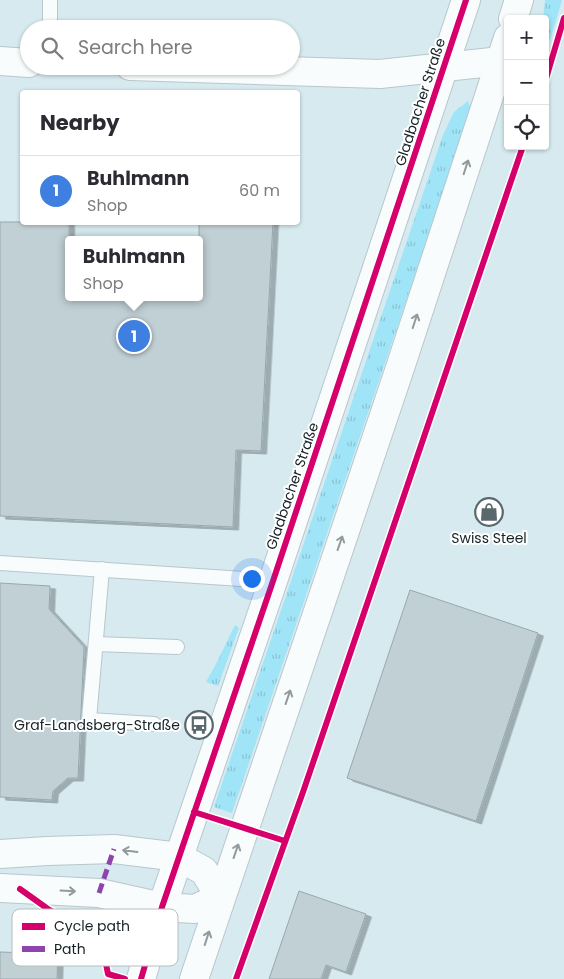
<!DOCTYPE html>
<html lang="en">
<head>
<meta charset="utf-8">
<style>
  body { margin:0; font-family:Poppins,sans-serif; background:#f2f2f3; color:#2b2b33 }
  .controls { position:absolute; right:15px; top:15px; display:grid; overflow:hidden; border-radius:5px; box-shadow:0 1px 4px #0004 }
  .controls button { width:45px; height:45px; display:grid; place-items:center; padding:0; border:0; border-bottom:1px solid #e1e1e2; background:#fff; color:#2b2b33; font:25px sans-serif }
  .you { position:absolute; left:251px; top:578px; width:18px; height:18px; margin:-12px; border:4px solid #fff; border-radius:50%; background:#1a73e8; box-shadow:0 0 0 8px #1a73e833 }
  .badge { display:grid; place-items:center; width:32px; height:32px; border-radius:50%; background:#58686d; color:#fff; font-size:16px; font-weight:700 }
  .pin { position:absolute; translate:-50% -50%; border:2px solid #fff; box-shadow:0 1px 5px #0006 }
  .popup { position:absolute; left:65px; top:236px; width:138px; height:65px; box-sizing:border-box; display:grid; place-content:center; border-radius:5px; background:#fff; filter:drop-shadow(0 1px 4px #0005); font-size:16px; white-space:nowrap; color:#7c7c81 }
  .popup b { font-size:19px; color:#2b2b33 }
  .popup::after { content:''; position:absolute; left:50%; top:100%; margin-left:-10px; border:10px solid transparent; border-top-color:#fff }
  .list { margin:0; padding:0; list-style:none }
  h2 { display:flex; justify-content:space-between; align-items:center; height:65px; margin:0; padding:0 20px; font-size:21px }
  h2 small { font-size:16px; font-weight:400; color:#7c7c81 }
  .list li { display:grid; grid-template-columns:32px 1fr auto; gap:15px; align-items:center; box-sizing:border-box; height:70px; padding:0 20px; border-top:1px solid #e1e1e2 }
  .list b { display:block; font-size:19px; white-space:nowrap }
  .list p { margin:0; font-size:16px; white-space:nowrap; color:#7c7c81 }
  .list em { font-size:16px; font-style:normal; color:#7c7c81 }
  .icon { flex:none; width:28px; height:28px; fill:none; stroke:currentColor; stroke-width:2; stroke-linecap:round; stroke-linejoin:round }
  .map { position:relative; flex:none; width:564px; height:979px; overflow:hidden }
  .search { position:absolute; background:#fff; box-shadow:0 1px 4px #0004; left:20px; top:20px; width:280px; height:55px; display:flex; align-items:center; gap:12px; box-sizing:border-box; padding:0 18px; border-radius:28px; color:#7c7c81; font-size:19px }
  .panel { position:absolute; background:#fff; box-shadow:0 1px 4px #0004; left:20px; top:90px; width:280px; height:135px; border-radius:5px }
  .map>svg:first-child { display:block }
  .grass { fill:url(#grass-tufts) }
  .building { fill:#c1d0d5; stroke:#98a8ac; filter:url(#shadow) }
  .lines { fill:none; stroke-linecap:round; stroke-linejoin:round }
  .service-casing { stroke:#b8c7cc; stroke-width:16 }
  .minor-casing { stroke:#b8c7cc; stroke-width:30 }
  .secondary-casing { stroke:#b8c7cc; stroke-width:30 }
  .service { stroke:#f9fcfd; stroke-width:14 }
  .minor { stroke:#f9fcfd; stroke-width:28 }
  .secondary { stroke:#f9fcfd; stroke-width:28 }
  .quiet { stroke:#8e44ad; stroke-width:5; stroke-dasharray:10 5; stroke-linecap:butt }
  .cycleway-casing { stroke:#fff; stroke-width:9 }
  .cycleway { stroke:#d6006c; stroke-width:6 }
  .oneway { stroke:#929a9c }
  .labels { text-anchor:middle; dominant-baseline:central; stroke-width:4; stroke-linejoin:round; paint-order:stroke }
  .street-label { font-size:14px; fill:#142226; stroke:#fff }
  .poi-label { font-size:14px; fill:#142226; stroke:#fff }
  .key { fill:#fff; stroke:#b8bdbe; stroke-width:1 }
  .key-label { font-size:14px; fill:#142226 }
</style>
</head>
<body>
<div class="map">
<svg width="564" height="979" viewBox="0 0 564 979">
  <defs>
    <pattern id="grass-tufts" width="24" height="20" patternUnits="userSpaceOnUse" patternTransform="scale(1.25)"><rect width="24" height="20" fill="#a0e4f7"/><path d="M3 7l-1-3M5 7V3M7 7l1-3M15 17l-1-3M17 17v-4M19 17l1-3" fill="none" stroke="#89c3d4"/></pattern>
    <filter id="shadow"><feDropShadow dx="5.5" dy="3" stdDeviation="0" flood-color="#0004"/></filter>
  </defs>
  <rect width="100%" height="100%" fill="#d6eaf0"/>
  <!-- grass -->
  <g class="grass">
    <polygon points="545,0 562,0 550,41 545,29 545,19 543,19"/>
    <polygon points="468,101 471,110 232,813 214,807 443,135 454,112"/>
    <polygon points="235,625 239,628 218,686 206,682 217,662"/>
  </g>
  <!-- building -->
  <g class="building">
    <polygon points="0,222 69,222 69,297 199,297 199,222 273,222 261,451 236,450 233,527 0,516"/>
    <polygon points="0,583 50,586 49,609 84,647 78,778 68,778 53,791 52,800 0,797"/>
    <polygon points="410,590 538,633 476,821 347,778"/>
    <polygon points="299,891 366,914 346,972 326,965 321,979 269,979"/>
    <polygon points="0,952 58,954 57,979 0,979"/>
  </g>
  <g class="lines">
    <defs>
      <g id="service">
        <polyline points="50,29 50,0"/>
        <polyline points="0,563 273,581"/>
        <polyline points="102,569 89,720 154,724"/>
        <polyline points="96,644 177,647"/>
      </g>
      <g id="minor">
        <polyline points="0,61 29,63"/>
        <polyline points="130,66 380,74 445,67"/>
        <polyline points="0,854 47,851 114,849 179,857 204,871 220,897 195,909 162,907 99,893 0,888"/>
      </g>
      <g id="secondary">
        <polyline points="513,19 519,0"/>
        <polyline points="445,67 501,61"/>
        <polyline points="141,979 162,907 273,581 466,0"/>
        <polyline points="194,979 400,368 508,38"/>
      </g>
    </defs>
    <!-- service casing -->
    <use href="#service" class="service-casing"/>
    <!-- minor casing -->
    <use href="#minor" class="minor-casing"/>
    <!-- secondary casing -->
    <use href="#secondary" class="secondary-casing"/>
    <!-- service -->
    <use href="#service" class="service"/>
    <!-- minor -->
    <use href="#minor" class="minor"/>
    <!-- secondary -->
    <use href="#secondary" class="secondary"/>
    <!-- quiet -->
    <polyline class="quiet" points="99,893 114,849"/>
    <defs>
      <g id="cycleway">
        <polyline points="545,82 564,18"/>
        <polyline points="194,812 285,841"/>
        <polyline points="20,889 48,909 87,931 102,944 108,974 125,979"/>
        <polyline points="141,979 162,907 273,581 466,0"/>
        <polyline points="236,979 303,792 523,146"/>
      </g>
    </defs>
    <!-- cycleway casing -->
    <use href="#cycleway" class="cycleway-casing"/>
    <!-- cycleway -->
    <use href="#cycleway" class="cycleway"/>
  </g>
  <!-- one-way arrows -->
  <defs><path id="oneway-shaft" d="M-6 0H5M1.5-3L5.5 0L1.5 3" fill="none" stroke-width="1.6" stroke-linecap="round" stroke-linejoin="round" transform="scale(1.25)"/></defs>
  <g class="oneway">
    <use href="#oneway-shaft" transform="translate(466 167) rotate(-72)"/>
    <use href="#oneway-shaft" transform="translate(415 321) rotate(-72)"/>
    <use href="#oneway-shaft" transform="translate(340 543) rotate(-71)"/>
    <use href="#oneway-shaft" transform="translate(288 697) rotate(-71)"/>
    <use href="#oneway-shaft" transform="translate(130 851) rotate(-173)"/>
    <use href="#oneway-shaft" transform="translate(236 851) rotate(-71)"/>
    <use href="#oneway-shaft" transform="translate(68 891) rotate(3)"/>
    <use href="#oneway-shaft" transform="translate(207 938) rotate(-72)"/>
  </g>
  <!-- icons -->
  <defs>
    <symbol id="shop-ring" viewBox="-11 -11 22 22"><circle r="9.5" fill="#fff" stroke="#58686d" stroke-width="1.5"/><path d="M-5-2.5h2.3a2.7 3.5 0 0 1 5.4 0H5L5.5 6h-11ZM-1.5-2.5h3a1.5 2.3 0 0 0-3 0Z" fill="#58686d"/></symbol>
    <symbol id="bus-ring" viewBox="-11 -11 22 22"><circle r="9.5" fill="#fff" stroke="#58686d" stroke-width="1.5"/><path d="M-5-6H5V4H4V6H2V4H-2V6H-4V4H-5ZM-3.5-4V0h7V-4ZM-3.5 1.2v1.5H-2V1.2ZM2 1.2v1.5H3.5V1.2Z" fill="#58686d"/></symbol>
  </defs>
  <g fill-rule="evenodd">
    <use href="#shop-ring" x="473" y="496" width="32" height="32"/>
    <use href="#bus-ring" x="183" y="709" width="32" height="32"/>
  </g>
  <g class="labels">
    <!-- street labels -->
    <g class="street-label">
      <text transform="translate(420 102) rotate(-72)">Gladbacher Straße</text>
      <text transform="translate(292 486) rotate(-71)">Gladbacher Straße</text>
    </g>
    <!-- poi labels -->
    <g class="poi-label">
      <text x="489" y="538">Swiss Steel</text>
      <text x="180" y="725" text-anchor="end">Graf-Landsberg-Straße</text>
    </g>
  </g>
  <!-- legend -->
  <rect x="12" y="909" width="166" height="57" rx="8" class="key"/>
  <rect x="22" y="923" width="23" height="7" fill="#d6006c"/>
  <rect x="22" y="946" width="23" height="6" fill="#8e44ad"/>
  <g class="key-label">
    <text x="54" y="931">Cycle path</text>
    <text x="54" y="954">Path</text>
  </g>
</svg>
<div class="controls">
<button>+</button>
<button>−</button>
<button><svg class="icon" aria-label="locate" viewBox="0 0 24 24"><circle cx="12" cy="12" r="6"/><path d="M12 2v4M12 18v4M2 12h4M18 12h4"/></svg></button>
</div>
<div class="you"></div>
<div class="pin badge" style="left:134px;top:336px;background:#3f7fe0">1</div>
<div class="popup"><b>Buhlmann</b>Shop</div>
<div class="search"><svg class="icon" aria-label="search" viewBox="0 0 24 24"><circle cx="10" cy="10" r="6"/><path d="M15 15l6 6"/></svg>Search here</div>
<section class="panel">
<h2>Nearby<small></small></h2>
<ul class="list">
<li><span class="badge" style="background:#3f7fe0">1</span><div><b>Buhlmann</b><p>Shop</p></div><em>60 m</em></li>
</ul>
</section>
</div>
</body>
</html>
